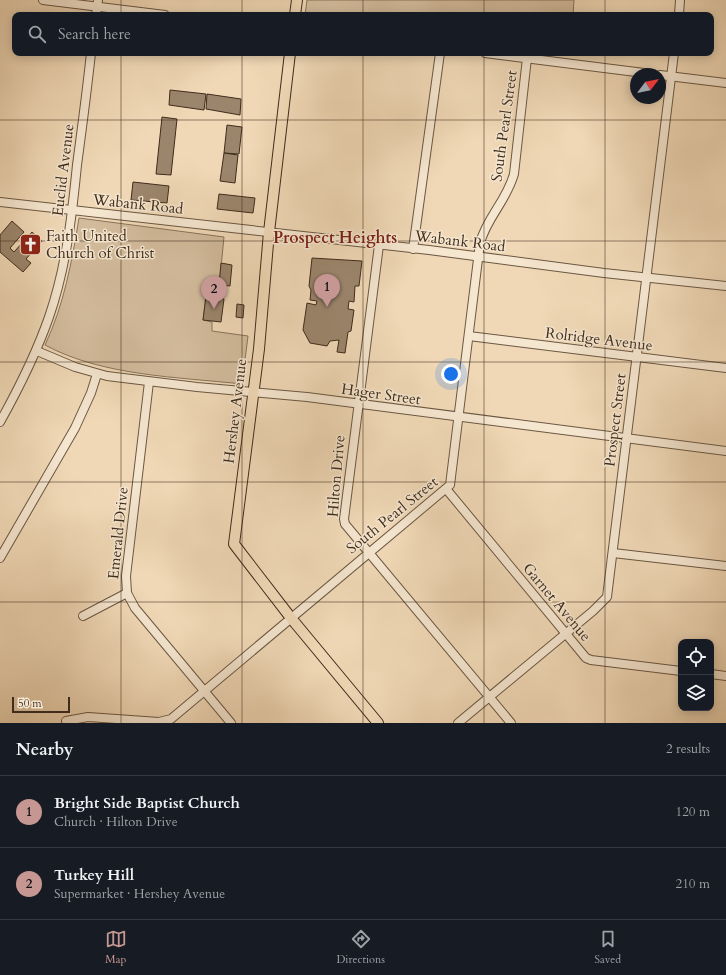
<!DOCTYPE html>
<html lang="en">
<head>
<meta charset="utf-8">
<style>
  body { margin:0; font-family:Cardo,serif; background:#20242c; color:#f1f3f6 }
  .controls { position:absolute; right:12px; bottom:12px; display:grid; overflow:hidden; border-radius:8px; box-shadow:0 2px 10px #0003 }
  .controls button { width:36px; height:36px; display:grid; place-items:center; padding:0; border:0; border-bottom:1px solid #363941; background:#171b24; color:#f1f3f6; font:20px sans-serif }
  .compass { position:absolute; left:630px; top:68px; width:36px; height:36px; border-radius:50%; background:#171b24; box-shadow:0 2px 10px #0003; rotate:58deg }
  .scale { position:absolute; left:12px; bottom:10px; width:58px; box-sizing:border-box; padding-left:4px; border:2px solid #3f2c1b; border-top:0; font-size:11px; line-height:14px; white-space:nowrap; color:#3f2c1b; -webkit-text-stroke:3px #f5e6d0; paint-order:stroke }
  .you { position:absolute; left:451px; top:374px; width:14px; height:14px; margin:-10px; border:3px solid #fff; border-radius:50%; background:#1a73e8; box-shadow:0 0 0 6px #1a73e833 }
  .badge { display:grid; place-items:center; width:26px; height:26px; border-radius:50%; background:#c59692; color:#111; font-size:13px; font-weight:700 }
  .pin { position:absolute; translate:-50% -33px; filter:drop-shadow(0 1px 2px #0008) }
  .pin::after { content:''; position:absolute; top:21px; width:14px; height:12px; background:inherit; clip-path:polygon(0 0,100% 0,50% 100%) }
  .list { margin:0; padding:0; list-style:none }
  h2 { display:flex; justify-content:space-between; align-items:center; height:52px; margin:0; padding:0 16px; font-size:17px }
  h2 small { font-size:13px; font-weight:400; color:#9ea1a6 }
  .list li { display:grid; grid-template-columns:26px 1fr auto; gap:12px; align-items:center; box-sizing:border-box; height:72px; padding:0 16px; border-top:1px solid #363941 }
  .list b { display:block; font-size:15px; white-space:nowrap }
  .list p { margin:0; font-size:13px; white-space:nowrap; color:#9ea1a6 }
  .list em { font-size:13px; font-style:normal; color:#9ea1a6 }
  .icon { flex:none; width:22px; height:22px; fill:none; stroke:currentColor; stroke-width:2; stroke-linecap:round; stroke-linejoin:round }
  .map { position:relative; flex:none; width:726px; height:723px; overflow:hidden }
  .search { position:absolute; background:#171b24; box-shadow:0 2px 10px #0003; left:12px; right:12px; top:12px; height:44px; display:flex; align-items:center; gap:10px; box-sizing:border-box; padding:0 14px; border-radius:8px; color:#9ea1a6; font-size:15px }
  .sheet { height:196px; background:#171b24 }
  nav { display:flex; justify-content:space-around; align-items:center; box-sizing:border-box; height:56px; border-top:1px solid #363941; background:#171b24; font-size:11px; color:#9ea1a6 }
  nav a { display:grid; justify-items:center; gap:2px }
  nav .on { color:#c59692 }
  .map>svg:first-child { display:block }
  .green { fill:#d2bb9c; stroke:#88745c }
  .building { fill:#9b856c; stroke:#3f2c1b }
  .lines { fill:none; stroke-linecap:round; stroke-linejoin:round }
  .minor-casing { stroke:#6b5742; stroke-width:10 }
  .major-casing { stroke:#3f2c1b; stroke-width:12 }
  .minor { stroke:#f5e6d0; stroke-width:8 }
  .major { stroke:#f0d8b6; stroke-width:10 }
  .grid { fill:none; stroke:#3f2c1b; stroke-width:1; stroke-opacity:0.55 }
  .labels { text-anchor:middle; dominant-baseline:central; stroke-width:3; stroke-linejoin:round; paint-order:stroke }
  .street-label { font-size:15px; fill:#3f2c1b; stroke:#f5e6d0 }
  .poi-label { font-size:15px; fill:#3f2c1b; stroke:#f5e6d0; text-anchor:start }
  .neighbourhood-label { font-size:16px; font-weight:bold; fill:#7a1f14; stroke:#f5e6d0 }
</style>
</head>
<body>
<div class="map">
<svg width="726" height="723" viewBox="0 0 726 723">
  <rect width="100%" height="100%" fill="#f0d8b6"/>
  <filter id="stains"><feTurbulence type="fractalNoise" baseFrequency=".005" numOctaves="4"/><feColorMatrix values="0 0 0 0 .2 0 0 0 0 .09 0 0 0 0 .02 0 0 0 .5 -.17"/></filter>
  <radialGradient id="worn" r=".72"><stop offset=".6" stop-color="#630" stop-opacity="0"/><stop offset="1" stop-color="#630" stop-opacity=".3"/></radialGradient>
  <!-- green -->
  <g class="green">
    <polygon points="307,0 574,0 573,15 305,15"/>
    <path d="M79,218L224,237L218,298L206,296L203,320L212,322V331L248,336L242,384C178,377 102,376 45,345C64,305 72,261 79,218Z"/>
  </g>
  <!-- building -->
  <g class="building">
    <polygon points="170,90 206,94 204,110 169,105"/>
    <polygon points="207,94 241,99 240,115 206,109"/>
    <polygon points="162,117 177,119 171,175 156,174"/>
    <polygon points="227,125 242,127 239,154 224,153"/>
    <polygon points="224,153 238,155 235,183 220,181"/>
    <polygon points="133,182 169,186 167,203 131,200"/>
    <polygon points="219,194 255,198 253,213 217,209"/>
    <polygon points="12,221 24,232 10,248 14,252 32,232 42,241 26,259 31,263 23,272 0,252 0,235"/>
    <polygon points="312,258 362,261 359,286 355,286 354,302 349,301 348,309 354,310 351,331 348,332 345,353 337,352 339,340 330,341 327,346 310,343 303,330 307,303 316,305 317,301 310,300 311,290 309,286"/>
    <polygon points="221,263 232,265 230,286 219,285"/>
    <polygon points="206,296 224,299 221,322 203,320"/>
    <polygon points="237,304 244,305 243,318 236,317"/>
  </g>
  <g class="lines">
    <defs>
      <g id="minor">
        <polyline points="43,0 165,15"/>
        <polyline points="96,15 98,0"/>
        <polyline points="679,15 680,0"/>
        <polyline points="485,53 652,74"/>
        <polyline points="660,75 726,83"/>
        <polyline points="0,202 429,250 604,273 726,286"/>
        <polyline points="379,245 344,519 345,524 511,723"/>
        <polyline points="413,249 440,53"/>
        <polyline points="469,336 726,368"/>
        <polyline points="37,351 75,367 107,376 197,387 307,397 726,451"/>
        <polyline points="149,382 126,576 127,593 135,608 231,723"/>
        <path d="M0,422C19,388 36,354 49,317C66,268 72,216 77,165C82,128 87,90 91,53"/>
        <polyline points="447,490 586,658 591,660 681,671"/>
        <polyline points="613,553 726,566"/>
        <polyline points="0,558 75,428 91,393 97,374"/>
        <polyline points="83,616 127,593"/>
        <polyline points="711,674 726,676"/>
        <path d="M66,721L88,717L159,722L171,719L450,485L480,243C487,217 506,202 514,174L527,58"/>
        <polyline points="458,723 593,611 607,597 674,53"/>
      </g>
      <g id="major">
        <polyline points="295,15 297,0"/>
        <polyline points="290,53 269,232 259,349 234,544 291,618 378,723"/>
      </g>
    </defs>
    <!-- minor casing -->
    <use href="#minor" class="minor-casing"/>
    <!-- major casing -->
    <use href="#major" class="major-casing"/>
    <!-- minor -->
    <use href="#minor" class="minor"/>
    <!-- major -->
    <use href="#major" class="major"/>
  </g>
  <!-- grid -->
  <path class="grid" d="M121,0V15M242,0V15M363,0V15M484,0V15M605,0V15M121,53V723M242,53V723M363,53V723M484,53V723M605,53V723M0,120H726M0,241H726M0,362H726M0,482H726M0,602H726"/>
  <!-- icons -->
  <defs>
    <symbol id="church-square" viewBox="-11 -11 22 22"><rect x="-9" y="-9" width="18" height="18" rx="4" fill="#8f2418" stroke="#f5e6d0"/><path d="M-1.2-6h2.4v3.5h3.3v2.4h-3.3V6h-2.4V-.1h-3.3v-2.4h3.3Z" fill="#fff"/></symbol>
  </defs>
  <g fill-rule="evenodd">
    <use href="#church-square" x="18" y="232" width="25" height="25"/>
  </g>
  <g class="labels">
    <!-- street labels -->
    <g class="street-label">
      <text transform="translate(504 126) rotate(-82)">South Pearl Street</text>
      <text transform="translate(63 170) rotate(-83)">Euclid Avenue</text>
      <text transform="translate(138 204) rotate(6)">Wabank Road</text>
      <text transform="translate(460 241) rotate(7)">Wabank Road</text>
      <text transform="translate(599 339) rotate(7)">Rolridge Avenue</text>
      <text transform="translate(381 394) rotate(8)">Hager Street</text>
      <text transform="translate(235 411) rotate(-83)">Hershey Avenue</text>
      <text transform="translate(615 420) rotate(-83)">Prospect Street</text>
      <text transform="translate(336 476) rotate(-85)">Hilton Drive</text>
      <text transform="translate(392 515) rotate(-39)">South Pearl Street</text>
      <text transform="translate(118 533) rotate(-84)">Emerald Drive</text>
      <text transform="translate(557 602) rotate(50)">Garnet Avenue</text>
    </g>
    <!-- poi labels -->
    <g class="poi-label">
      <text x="46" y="236">Faith United<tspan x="46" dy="17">Church of Christ</tspan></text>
    </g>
    <!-- neighbourhood labels -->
    <g class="neighbourhood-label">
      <text x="335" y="238">Prospect Heights</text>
    </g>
  </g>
  <rect width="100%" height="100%" filter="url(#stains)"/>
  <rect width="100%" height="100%" fill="url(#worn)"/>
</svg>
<div class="controls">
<button><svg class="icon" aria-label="locate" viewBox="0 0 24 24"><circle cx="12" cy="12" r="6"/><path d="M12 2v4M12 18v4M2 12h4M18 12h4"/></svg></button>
<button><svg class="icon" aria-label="layers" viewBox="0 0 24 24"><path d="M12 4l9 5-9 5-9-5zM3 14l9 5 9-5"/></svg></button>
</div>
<svg class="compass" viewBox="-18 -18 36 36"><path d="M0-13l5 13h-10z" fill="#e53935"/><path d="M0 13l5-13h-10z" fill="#9ea1a6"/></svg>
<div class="scale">50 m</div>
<div class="you"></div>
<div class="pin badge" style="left:327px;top:307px">1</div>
<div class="pin badge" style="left:214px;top:309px">2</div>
<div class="search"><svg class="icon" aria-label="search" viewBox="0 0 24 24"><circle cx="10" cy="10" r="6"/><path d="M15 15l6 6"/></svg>Search here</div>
</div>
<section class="sheet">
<h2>Nearby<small>2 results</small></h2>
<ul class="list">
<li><span class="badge">1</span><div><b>Bright Side Baptist Church</b><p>Church · Hilton Drive</p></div><em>120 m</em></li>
<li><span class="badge">2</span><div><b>Turkey Hill</b><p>Supermarket · Hershey Avenue</p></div><em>210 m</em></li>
</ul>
</section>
<nav>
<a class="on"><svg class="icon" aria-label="map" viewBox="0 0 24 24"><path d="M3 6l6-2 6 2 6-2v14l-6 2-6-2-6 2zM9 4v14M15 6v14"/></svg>Map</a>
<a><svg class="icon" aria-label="directions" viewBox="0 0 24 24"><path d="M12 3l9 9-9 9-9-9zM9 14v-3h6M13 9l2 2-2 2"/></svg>Directions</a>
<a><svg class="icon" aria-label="saved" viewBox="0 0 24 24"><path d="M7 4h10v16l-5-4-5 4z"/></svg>Saved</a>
</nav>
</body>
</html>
